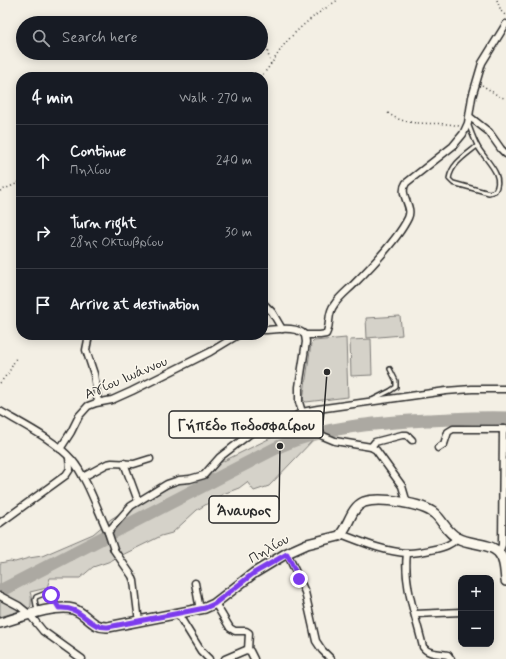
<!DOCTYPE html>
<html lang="en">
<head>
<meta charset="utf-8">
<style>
  body { margin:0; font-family:Mynerve,sans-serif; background:#242831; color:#f1f3f6 }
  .controls { position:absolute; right:12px; bottom:12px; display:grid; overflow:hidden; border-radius:8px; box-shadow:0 2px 10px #0003 }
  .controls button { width:36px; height:36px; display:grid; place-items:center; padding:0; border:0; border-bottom:1px solid #363941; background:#171b24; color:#f1f3f6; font:20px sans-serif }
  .stop { position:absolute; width:12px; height:12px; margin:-9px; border:3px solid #7c3aed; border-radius:50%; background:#fff }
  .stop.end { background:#7c3aed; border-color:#fff; box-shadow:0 1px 4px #0008 }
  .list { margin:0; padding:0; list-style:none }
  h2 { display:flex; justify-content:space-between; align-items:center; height:52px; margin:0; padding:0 16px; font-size:17px }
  h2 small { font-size:13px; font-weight:400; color:#9ea1a6 }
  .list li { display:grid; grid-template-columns:26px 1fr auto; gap:12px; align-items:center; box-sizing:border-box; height:72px; padding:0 16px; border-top:1px solid #363941 }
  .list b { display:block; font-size:15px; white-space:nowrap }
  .list p { margin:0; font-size:13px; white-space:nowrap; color:#9ea1a6 }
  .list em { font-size:13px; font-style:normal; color:#9ea1a6 }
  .icon { flex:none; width:22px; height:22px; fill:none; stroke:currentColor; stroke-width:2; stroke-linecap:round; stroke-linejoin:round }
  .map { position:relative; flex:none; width:506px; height:659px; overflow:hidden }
  .search { position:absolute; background:#171b24; box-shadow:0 2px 10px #0003; left:16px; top:16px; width:252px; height:44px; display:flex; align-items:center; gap:10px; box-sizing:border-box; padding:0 14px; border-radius:22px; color:#9ea1a6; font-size:15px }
  .panel { position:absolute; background:#171b24; box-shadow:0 2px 10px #0003; left:16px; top:72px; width:252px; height:268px; border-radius:16px }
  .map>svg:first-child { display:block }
  .green { fill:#d5d2c9; stroke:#807e7a }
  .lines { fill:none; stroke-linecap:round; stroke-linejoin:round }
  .river { stroke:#aca9a2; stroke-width:13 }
  .service-casing { stroke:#2b2b2b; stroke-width:6 }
  .minor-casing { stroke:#2b2b2b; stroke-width:9 }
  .secondary-casing { stroke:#2b2b2b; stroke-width:12 }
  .path { stroke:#2b2b2b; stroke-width:1.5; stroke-dasharray:1 3; stroke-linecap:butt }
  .service { stroke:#fbf7ec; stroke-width:3 }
  .minor { stroke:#fbf7ec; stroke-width:6 }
  .secondary { stroke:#fbf7ec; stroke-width:9 }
  .route { stroke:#7c3aed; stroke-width:5 }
  .labels { text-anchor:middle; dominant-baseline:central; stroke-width:3; stroke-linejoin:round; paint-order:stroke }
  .street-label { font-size:14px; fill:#2b2b2b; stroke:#fbf7ec }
  .leader { fill:none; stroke:#2b2b2b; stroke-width:1.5 }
  .callout-dot { fill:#2b2b2b; stroke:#fbf7ec; stroke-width:1.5 }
  .callout { fill:#fbf7ec; stroke:#2b2b2b; stroke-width:1.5 }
  .callout-label { font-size:15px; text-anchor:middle; font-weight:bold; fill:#2b2b2b }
</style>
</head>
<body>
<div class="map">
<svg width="506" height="659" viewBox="0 0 506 659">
  <rect width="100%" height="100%" fill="#f3efe4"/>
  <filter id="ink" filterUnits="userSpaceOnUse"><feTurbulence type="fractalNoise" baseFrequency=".025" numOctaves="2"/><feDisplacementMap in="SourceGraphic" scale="8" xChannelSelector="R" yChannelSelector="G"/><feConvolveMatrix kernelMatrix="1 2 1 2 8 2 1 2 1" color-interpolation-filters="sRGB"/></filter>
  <g filter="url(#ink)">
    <!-- green -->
    <g class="green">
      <polygon points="400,316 402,335 367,338 366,318"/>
      <polygon points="346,338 348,397 306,402 303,400 311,344 314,341"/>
      <polygon points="371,339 372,375 351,376 350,340"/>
      <path d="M289,429L316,437L269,486L254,491L247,482L239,488L223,494L197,510L172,533L161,536L108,562L93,567L80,578H50L47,588L30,592C32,596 31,601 31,606L29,608L0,617V563L10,561L15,562L29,558L42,556L93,534L111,519L134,505Z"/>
    </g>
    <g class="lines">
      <!-- river -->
      <path class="river" d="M0,591L280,446C326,426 377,423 427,420C453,419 479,417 506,418"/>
      <defs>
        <g id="service">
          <path d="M468,123C471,131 474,140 478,147C485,160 505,175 495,191L489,193L453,183L449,179C451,164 466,155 477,146"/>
          <polyline points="374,399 390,391 396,387 396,381 390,369"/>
          <polyline points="37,611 35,600 36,597 46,593 50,594 58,607"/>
        </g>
        <g id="minor">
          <polyline points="470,117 489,132 501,149 506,154"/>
          <polyline points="263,303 272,312 282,329"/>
          <path d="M263,330C275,330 296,325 305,335H320L326,334C331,325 327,313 334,305C339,297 347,291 353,285C370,268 398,239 408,218C414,206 398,195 406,183L453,146L463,134L468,123L472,97L482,63L506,24"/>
          <polyline points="89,335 86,350 94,374 98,402"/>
          <polyline points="305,335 306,342 299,387 299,402 302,412 323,436 335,441 371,447 376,450 402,486 407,503"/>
          <path d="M0,411C22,424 55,440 72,460C86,476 98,511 108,532"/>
          <polyline points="371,447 375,442 402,435 407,435 412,440"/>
          <polyline points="438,448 444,444 448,432 453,429 506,429"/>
          <polyline points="60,449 71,432 79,416 88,406 96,403 112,400 132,391 210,352 238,335"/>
          <polyline points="124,463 138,501"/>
          <polyline points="83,477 107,464 112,463 134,464 150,459"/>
          <polyline points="0,523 66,475 70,469 69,458"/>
          <path d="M341,534C362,542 385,552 408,553C417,553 426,551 435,549C444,547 451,545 457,538"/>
          <polyline points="287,553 305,592 316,641 322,650 331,659"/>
          <path d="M407,553C403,584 416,617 423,647C429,655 440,653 448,655L451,659"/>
          <polyline points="499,553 502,545 503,429"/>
          <polyline points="195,583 200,610"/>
          <polyline points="0,596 19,606 30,615 43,631 82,659"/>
          <polyline points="215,603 230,628 235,631 246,631 249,633 248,650"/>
          <polyline points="178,614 201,651 209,659"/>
          <polyline points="415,614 461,612"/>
          <polyline points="139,622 134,581 132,576 114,550 108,532 131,506 167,484 179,480 190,479 204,475 220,457 260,426 290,420 302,412 318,409 446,391 472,389 506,389"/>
          <polyline points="225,659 246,650 250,651 254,659"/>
        </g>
        <path id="secondary" d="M0,623C18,618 56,604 73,609C88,614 91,628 108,627L205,608L214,604L254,573L287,553L307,544L339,536C349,527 350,508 364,502C380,497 422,503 435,514C443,521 447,533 458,538C470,545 488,542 498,552C505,559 505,571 506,581"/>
      </defs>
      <!-- service casing -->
      <use href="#service" class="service-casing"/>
      <!-- minor casing -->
      <use href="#minor" class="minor-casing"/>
      <!-- secondary casing -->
      <use href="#secondary" class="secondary-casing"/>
      <!-- path -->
      <g class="path">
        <polyline points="497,0 501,11 506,16"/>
        <polyline points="261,46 263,44 266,46 271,65"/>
        <path d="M260,77C272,66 278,51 289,39C304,23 319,12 338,0"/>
        <polyline points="482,85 497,95 506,99"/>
        <path d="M388,113C408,129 436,120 459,126"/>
        <polyline points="0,191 16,184 21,180"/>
        <polyline points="0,383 9,372 16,358"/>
      </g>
      <!-- service -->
      <use href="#service" class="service"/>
      <!-- minor -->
      <use href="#minor" class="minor"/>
      <!-- secondary -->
      <use href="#secondary" class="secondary"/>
    </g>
  </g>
  <g class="lines" filter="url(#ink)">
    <!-- route -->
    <path class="route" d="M51,595L59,608C83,606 87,628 108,627L205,608L214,604L254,573L287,554L299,579"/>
  </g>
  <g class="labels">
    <!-- street labels -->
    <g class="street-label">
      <text transform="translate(126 378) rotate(-23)">Αγίου Ιωάννου</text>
      <text transform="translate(269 549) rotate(-30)">Πηλίου</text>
    </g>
  </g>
  <!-- callouts -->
  <path class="leader" d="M327 372L323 425M280 446L279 510"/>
  <g class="callout-dot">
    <circle cx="327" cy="372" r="4"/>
    <circle cx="280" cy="446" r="4"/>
  </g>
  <g class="callout">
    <rect x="169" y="411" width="154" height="27" rx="4"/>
    <rect x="209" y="496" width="70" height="27" rx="4"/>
  </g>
  <g class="callout-label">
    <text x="246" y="430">Γήπεδο ποδοσφαίρου</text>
    <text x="244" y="515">Άναυρος</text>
  </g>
</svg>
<div class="controls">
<button>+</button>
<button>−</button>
</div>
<div class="stop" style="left:51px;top:595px"></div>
<div class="stop end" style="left:299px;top:579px"></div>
<div class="search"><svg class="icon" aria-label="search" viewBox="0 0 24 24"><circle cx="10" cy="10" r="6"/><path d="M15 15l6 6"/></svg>Search here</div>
<section class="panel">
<h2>4 min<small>Walk · 270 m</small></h2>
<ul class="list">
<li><svg class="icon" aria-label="ahead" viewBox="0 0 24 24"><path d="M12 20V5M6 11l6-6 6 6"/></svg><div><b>Continue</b><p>Πηλίου</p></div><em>240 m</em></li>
<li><svg class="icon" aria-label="right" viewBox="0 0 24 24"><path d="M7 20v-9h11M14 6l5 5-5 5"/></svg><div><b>Turn right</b><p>28ης Οκτωβρίου</p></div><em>30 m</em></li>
<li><svg class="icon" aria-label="arrive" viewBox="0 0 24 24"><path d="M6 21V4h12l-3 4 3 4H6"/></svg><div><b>Arrive at destination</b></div></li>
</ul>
</section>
</div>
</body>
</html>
